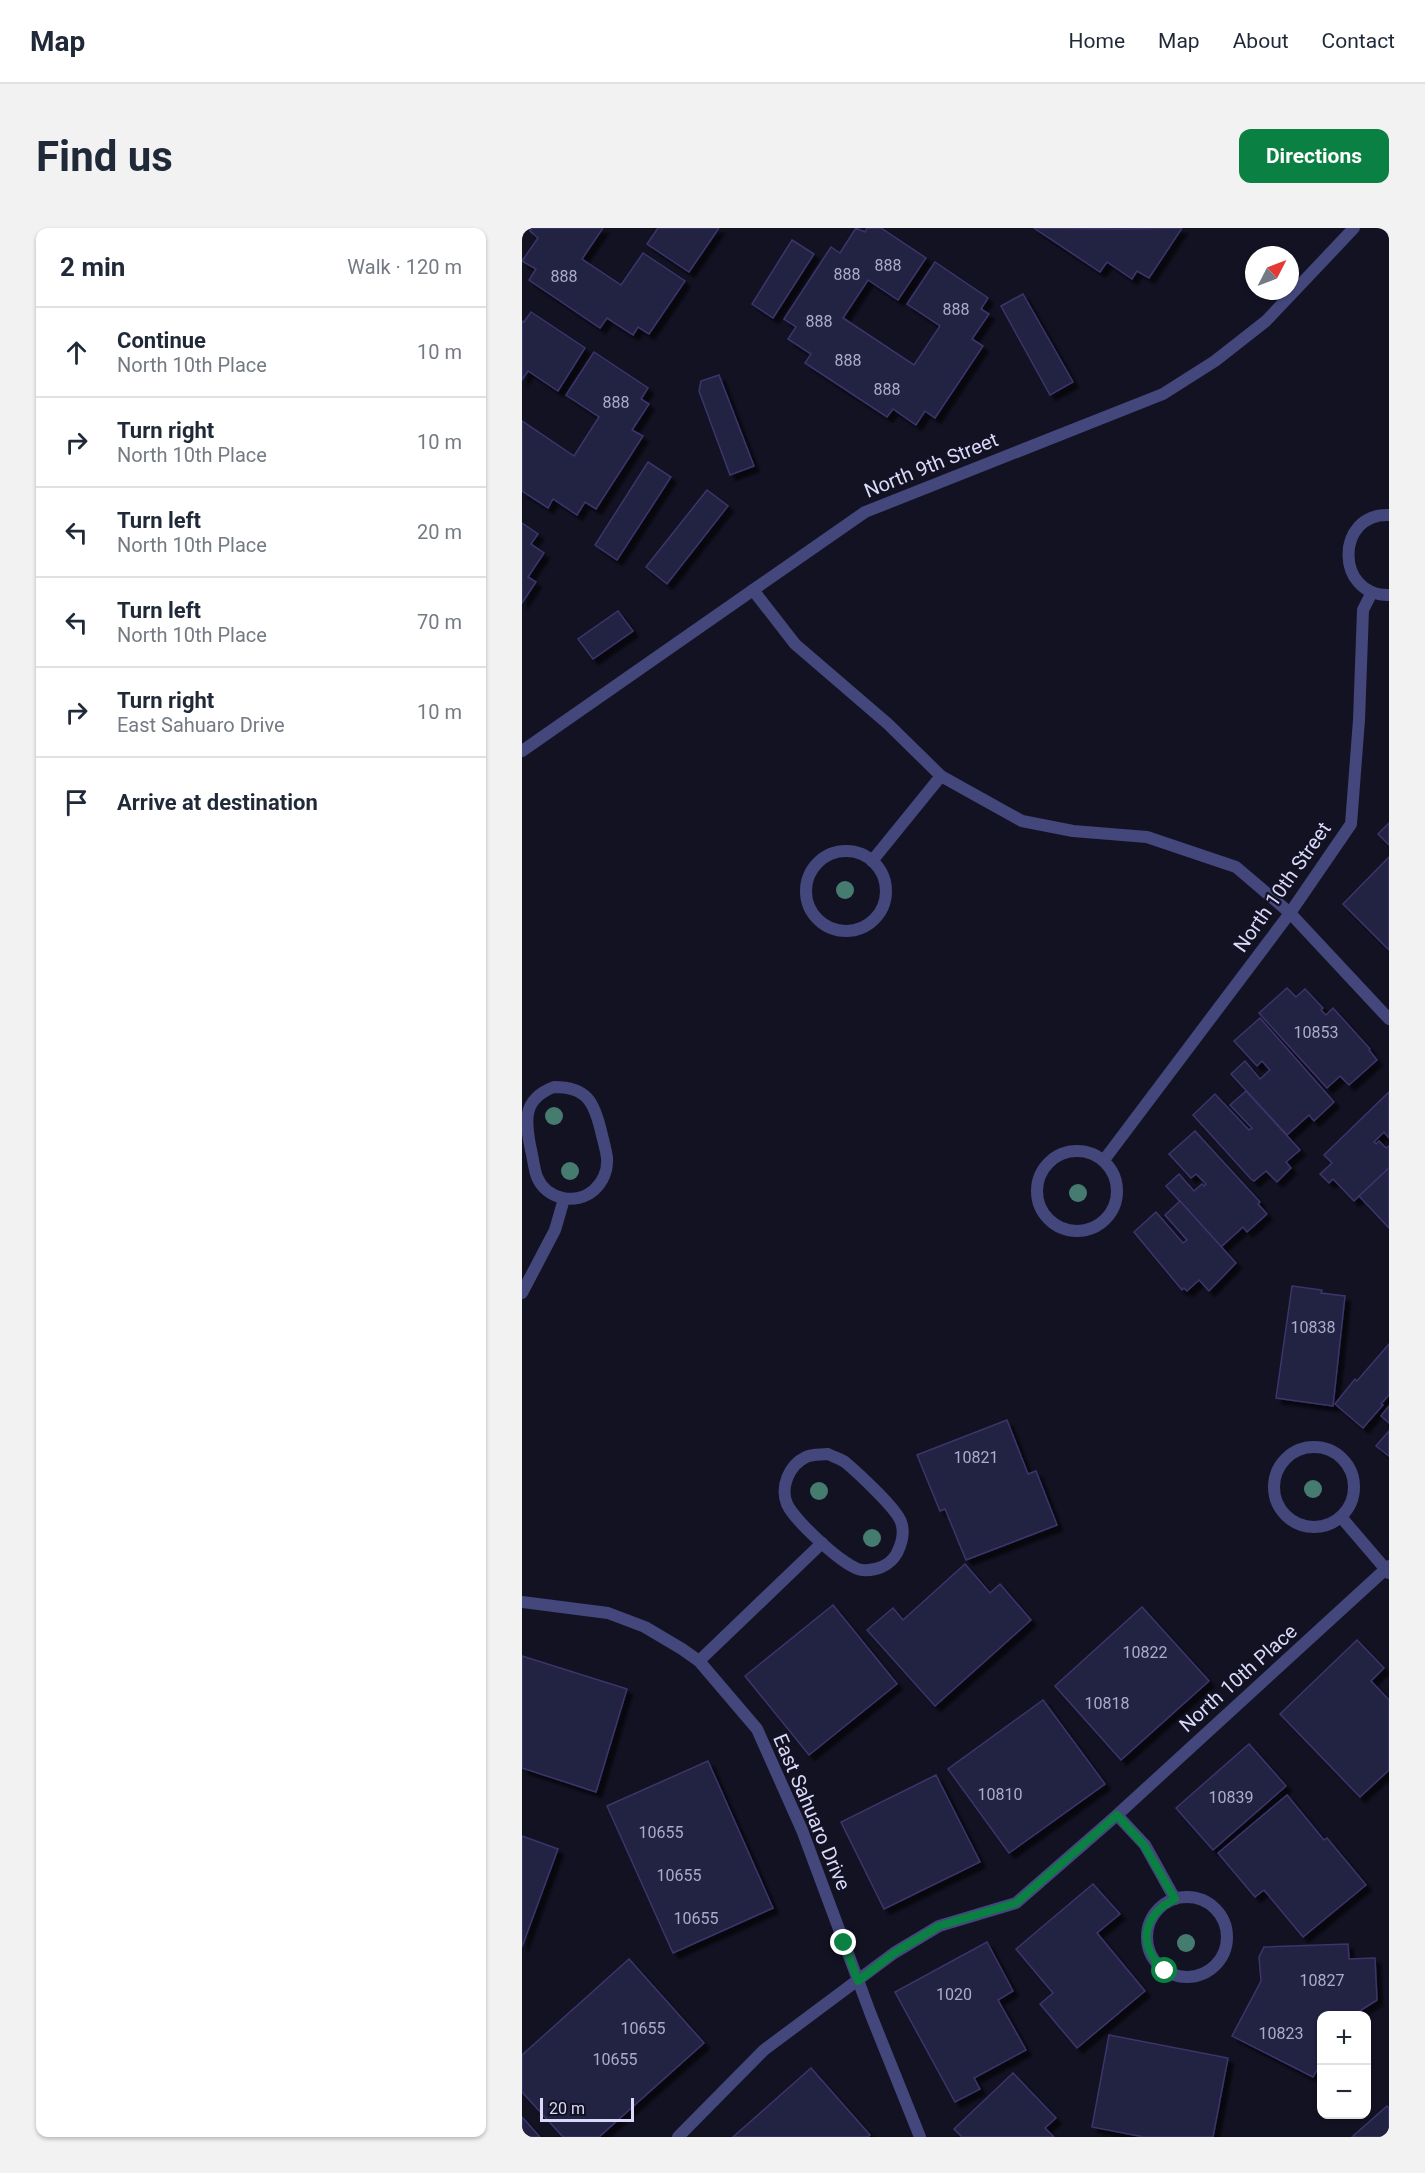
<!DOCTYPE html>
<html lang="en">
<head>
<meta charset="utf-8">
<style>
  body { margin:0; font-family:Roboto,sans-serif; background:#f2f2f3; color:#1f2937 }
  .controls { position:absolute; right:18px; bottom:18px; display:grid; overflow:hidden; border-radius:12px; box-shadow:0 2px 4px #0004 }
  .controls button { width:54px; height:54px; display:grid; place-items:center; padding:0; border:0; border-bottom:2px solid #e0e1e3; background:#fff; color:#1f2937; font:30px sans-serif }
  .compass { position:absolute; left:723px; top:18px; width:54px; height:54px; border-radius:50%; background:#fff; box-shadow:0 2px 4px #0004; rotate:48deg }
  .scale { position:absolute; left:18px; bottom:15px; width:94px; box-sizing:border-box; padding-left:6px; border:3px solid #dad9fa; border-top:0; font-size:16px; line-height:21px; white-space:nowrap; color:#dad9fa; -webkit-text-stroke:4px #131223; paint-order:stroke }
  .stop { position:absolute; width:18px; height:18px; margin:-14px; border:4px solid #0b8043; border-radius:50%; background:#fff }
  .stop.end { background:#0b8043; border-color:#fff; box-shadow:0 2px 6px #0008 }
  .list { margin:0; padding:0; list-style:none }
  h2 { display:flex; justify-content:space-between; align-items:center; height:78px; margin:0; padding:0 24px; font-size:26px }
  h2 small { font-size:20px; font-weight:400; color:#747a83 }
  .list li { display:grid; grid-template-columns:39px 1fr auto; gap:18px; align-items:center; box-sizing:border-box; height:90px; padding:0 24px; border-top:2px solid #e0e1e3 }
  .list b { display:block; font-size:22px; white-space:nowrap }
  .list p { margin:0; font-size:20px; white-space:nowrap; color:#747a83 }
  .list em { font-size:20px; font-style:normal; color:#747a83 }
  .icon { flex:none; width:33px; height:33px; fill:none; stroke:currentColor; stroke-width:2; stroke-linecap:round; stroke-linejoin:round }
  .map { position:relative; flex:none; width:867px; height:1909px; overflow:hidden; border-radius:12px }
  header { display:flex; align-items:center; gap:36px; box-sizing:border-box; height:84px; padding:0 30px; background:#fff; border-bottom:2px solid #e0e1e3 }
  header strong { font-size:28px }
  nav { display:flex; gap:33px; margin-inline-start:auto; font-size:21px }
  .intro { display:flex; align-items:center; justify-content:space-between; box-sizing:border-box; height:144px; padding:0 36px }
  h1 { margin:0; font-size:42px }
  .button { padding:15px 27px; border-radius:12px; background:#0b8043; color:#fff; font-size:21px; font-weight:700 }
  main { display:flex; gap:36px; padding:0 36px }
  aside { flex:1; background:#fff; border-radius:12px; box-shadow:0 2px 4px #0004 }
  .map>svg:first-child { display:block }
  .building { fill:#242042; stroke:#3b356b; stroke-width:1.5; filter:url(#shadow) }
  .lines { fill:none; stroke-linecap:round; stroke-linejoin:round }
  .minor { stroke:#43477c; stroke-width:12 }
  .tree { fill:#467b6f }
  .route { stroke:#0b8043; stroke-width:8 }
  .labels { text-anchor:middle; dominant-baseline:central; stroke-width:4.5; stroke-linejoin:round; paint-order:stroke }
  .number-label { font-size:16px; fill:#acabcc }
  .street-label { font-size:20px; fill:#dad9fa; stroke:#131223 }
</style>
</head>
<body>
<header>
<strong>Map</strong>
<nav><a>Home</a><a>Map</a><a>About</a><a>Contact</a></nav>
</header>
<div class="intro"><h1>Find us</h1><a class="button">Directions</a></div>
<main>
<aside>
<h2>2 min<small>Walk · 120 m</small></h2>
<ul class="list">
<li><svg class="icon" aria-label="ahead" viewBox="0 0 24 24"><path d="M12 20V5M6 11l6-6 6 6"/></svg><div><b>Continue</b><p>North 10th Place</p></div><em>10 m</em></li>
<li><svg class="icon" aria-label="right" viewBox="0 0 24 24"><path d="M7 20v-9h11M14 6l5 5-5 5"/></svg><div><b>Turn right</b><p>North 10th Place</p></div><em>10 m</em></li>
<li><svg class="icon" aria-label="left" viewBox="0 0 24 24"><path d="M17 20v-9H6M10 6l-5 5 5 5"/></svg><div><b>Turn left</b><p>North 10th Place</p></div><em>20 m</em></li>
<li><svg class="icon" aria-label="left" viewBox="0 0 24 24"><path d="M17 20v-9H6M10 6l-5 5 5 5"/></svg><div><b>Turn left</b><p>North 10th Place</p></div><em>70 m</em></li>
<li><svg class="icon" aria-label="right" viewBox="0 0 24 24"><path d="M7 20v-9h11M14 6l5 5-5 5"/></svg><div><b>Turn right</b><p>East Sahuaro Drive</p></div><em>10 m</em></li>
<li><svg class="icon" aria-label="arrive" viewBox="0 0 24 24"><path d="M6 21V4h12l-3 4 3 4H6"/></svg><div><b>Arrive at destination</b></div></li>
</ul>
</aside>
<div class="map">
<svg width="867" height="1909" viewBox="0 0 867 1909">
  <defs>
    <filter id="shadow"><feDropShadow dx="5.5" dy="5.5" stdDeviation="1.5" flood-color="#0009"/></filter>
  </defs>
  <rect width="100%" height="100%" fill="#131223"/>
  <!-- building -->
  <g class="building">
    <polygon points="10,0 81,0 60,31 99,57 121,25 163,53 127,106 116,99 111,107 85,90 78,100 7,52 14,41 0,33 16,10 8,3"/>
    <polygon points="136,0 197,0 167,44 125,16"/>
    <polygon points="334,0 343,4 345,0 359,0 404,30 376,72 346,52 321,90 392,137 418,98 385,76 413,34 466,70 459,81 467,86 450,111 461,118 413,190 403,183 394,197 371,181 365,189 283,135 289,126 266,111 274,99 262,91 309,19 318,25"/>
    <polygon points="512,0 598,1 660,0 627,50 615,43 610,51 585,34 578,44"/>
    <polygon points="270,12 292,26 251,90 230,76"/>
    <polygon points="501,66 551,154 528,167 479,78"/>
    <polygon points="9,84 63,120 36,163 6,143 0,152 0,93 2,94"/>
    <polygon points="72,124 126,160 119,171 127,176 110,202 121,208 74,281 63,274 55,287 31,271 26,280 0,263 0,193 52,228 77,189 44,167"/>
    <polygon points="197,147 232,238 208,247 177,163 179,153"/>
    <polygon points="126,234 149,249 95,332 73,317"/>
    <polygon points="185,262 206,278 145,356 124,339"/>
    <polygon points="0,295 16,306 9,316 22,325 6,349 14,354 0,375"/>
    <polygon points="96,383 111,403 71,431 56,411"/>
    <polygon points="867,595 867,617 856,606"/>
    <polygon points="867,629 867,722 821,676"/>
    <polygon points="765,760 774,769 783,761 801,780 799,782 804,787 811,780 848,821 847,822 855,832 827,857 818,848 805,860 737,785"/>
    <polygon points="738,790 812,874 792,893 787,887 765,907 709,846 723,833 738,851 748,842 740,833 735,838 712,813"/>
    <polygon points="724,863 778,922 764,934 769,940 755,954 744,943 732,953 729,951 671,887 693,866 727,902 730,900 708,877"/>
    <polygon points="867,864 867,910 862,904 852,914 854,916 857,913 864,920 867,918 867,940 832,973 811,951 807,955 798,946 810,935 802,927"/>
    <polygon points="673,903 738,974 736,976 745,986 725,1004 721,999 699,1019 644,958 657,946 672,963 680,956 682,958 684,956 674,946 669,950 647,926"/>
    <polygon points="867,940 867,1000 837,968"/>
    <polygon points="658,973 714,1035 687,1063 677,1052 665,1063 662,1060 660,1062 612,1004 634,984 661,1015 665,1012 643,987"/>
    <polygon points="770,1058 800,1062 799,1065 823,1068 811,1178 754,1170"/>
    <polygon points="867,1116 867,1167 859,1176 861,1177 841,1200 813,1176 833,1151 835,1153"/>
    <polygon points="867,1178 867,1195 859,1188"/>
    <polygon points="485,1192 506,1246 514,1243 535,1297 444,1332 423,1281 418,1283 395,1227"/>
    <polygon points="867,1203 867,1228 854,1218"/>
    <polygon points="443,1336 468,1365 478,1356 509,1392 413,1478 345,1402 371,1380 381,1392"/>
    <polygon points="311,1377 375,1456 287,1527 223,1448"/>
    <polygon points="620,1379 687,1453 599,1532 533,1458"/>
    <polygon points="835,1412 862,1440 849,1453 867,1472 867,1542 838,1569 758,1486"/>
    <polygon points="0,1428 105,1461 74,1564 0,1540"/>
    <polygon points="521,1472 583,1556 487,1625 426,1541"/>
    <polygon points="727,1516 764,1558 691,1622 654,1580"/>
    <polygon points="186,1533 251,1680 151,1725 85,1578"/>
    <polygon points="414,1547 458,1634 362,1681 319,1594"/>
    <polygon points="765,1567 802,1612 805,1610 844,1657 781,1709 742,1662 733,1669 696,1625"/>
    <polygon points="0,1608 36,1621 0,1719"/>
    <polygon points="571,1656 598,1686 575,1705 623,1763 555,1820 518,1776 531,1765 494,1721"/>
    <polygon points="465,1714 491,1763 476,1772 504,1822 452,1850 458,1861 433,1874 373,1764"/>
    <polygon points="826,1716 827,1731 853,1730 855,1772 830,1788 800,1788 800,1833 791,1849 710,1808 739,1753 737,1729 742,1719"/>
    <polygon points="107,1731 182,1815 77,1909 41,1909 0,1864 0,1827"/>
    <polygon points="587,1807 706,1830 691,1909 622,1909 570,1899"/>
    <polygon points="289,1840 348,1907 346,1909 211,1909"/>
    <polygon points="491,1845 534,1890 523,1900 532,1909 440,1909 432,1901"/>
    <polygon points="865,1878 867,1880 867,1909 830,1909"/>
    <polygon points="0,1889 18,1909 0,1909"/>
  </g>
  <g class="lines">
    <!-- minor -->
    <g class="minor">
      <path d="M867,287C813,285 813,368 867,367"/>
      <polyline points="231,362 273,416 366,496 419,548 500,593 551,603 625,609 714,639 768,685 867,791"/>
      <polyline points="0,523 343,284 641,166 693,133 744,93 832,0"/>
      <circle cx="324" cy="663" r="40"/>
      <polyline points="350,633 419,548"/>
      <path d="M32,859C65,859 72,874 79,903C81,912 84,921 85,930C86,942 81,954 72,962C54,978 24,971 15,949C12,941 11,930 9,922C3,893 0,871 32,859Z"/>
      <circle cx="555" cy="963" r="40"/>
      <polyline points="582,932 768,685 829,596 837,492 841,382 850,364"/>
      <polyline points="0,1065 33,1002 42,971"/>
      <circle cx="792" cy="1259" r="40"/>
      <path d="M306,1226C312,1229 318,1231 323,1234C336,1245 375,1281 379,1294C383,1305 380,1315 375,1325C368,1338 354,1343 340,1342C324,1341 272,1292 265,1276C258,1259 267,1237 284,1229C291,1226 298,1227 306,1226Z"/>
      <polyline points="819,1289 867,1345"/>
      <polyline points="0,1374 86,1385 123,1399 160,1421 177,1433 235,1501 280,1602 349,1787 398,1909"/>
      <polyline points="177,1433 300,1315"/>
      <polyline points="595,1587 623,1617 653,1671"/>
      <circle cx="665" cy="1709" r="40"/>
      <polyline points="156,1909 242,1822 372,1725 417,1698 494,1675 595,1587 867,1338"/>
    </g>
  </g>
  <!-- trees -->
  <g class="tree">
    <circle cx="323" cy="662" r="9"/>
    <circle cx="32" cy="888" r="9"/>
    <circle cx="48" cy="943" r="9"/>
    <circle cx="556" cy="965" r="9"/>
    <circle cx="791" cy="1261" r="9"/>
    <circle cx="297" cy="1263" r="9"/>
    <circle cx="350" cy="1310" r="9"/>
    <circle cx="664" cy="1715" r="9"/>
  </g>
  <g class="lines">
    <!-- route -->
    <path class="route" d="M322,1715L336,1753L372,1725L417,1698L494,1675L595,1587L622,1617L653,1671C620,1687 615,1718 643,1743"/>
  </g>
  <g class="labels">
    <!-- number labels -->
    <g class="number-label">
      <text x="366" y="37">888</text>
      <text x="325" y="46">888</text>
      <text x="42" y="48">888</text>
      <text x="434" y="81">888</text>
      <text x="297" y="93">888</text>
      <text x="326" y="132">888</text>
      <text x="365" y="161">888</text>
      <text x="94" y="174">888</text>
      <text x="794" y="804">10853</text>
      <text x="791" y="1099">10838</text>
      <text x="454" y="1229">10821</text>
      <text x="623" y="1424">10822</text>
      <text x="585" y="1475">10818</text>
      <text x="478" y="1566">10810</text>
      <text x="709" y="1569">10839</text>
      <text x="139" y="1604">10655</text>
      <text x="157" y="1647">10655</text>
      <text x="174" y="1690">10655</text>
      <text x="800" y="1752">10827</text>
      <text x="432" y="1766">1020</text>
      <text x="121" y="1800">10655</text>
      <text x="759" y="1805">10823</text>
      <text x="93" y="1831">10655</text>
    </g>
    <!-- street labels -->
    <g class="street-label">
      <text transform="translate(409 237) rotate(-22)">North 9th Street</text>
      <text transform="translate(760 659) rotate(-55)">North 10th Street</text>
      <text transform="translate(716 1450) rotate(-42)">North 10th Place</text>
      <text transform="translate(290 1584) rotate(67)">East Sahuaro Drive</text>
    </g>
  </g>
</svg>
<div class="controls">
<button>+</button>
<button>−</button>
</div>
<svg class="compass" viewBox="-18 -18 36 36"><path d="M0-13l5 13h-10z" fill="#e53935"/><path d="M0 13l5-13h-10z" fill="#747a83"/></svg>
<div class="scale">20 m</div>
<div class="stop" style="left:643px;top:1743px"></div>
<div class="stop end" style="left:322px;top:1715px"></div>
</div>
</main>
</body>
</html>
